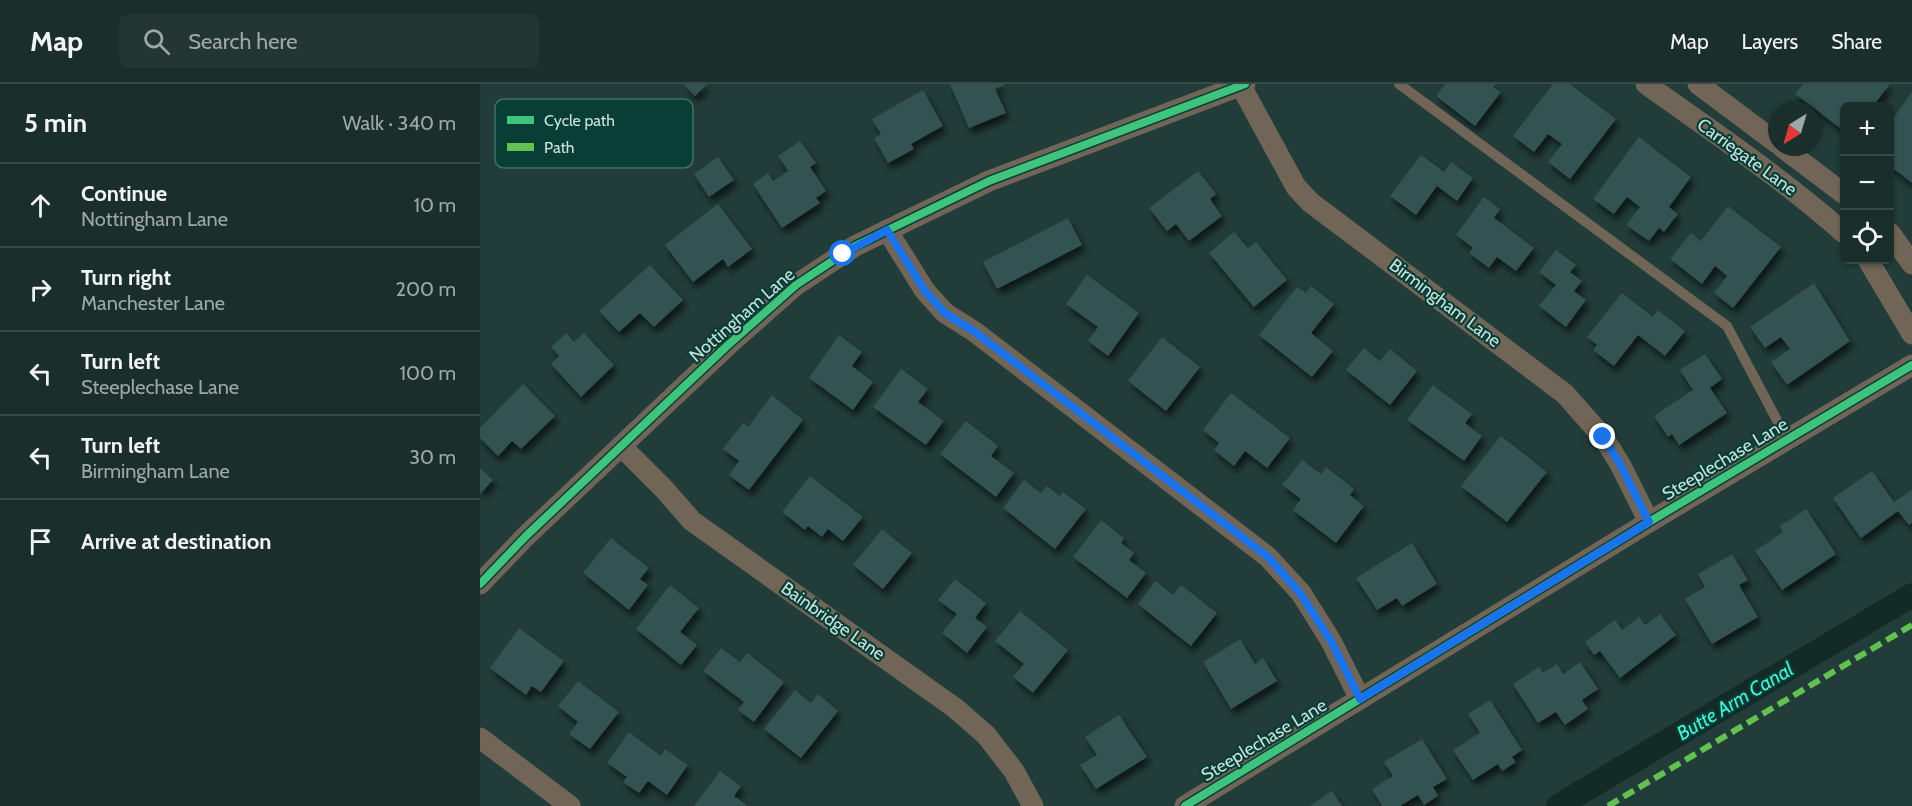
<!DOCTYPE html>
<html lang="en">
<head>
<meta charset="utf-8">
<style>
  body { margin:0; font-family:Cabin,sans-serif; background:#233633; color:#f1f3f6 }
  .controls { position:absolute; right:18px; top:18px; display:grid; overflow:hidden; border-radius:9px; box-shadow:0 2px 4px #0004 }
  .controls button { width:54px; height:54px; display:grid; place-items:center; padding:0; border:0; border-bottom:2px solid #384a47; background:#1a2e2b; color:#f1f3f6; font:30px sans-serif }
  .compass { position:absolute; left:1288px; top:18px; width:54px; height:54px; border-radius:50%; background:#1a2e2b; box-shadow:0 2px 4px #0004; rotate:217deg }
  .stop { position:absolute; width:18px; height:18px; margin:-14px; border:4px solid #1a73e8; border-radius:50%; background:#fff }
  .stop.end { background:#1a73e8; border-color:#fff; box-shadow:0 2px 6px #0008 }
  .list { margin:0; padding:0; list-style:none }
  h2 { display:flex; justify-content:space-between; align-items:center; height:78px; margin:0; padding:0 24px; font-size:26px }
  h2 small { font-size:20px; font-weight:400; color:#9fa8a9 }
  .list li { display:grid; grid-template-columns:39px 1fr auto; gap:18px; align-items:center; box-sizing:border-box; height:84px; padding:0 24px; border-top:2px solid #384a47 }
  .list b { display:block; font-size:22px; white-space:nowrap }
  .list p { margin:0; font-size:20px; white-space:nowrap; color:#9fa8a9 }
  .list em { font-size:20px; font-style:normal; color:#9fa8a9 }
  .icon { flex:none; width:33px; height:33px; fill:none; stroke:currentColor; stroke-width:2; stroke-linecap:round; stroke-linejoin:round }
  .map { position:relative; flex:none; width:1432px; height:722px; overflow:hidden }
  header { display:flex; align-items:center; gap:36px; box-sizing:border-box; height:84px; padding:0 30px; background:#1a2e2b; border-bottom:2px solid #384a47 }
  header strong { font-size:28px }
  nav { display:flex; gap:33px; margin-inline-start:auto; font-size:21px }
  .search { width:420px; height:54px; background:#233633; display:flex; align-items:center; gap:15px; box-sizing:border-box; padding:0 21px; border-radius:9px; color:#9fa8a9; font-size:22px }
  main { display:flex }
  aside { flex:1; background:#1a2e2b }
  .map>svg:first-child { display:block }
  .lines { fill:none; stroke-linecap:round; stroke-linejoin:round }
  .canal { stroke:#132a25; stroke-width:24 }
  .building { fill:#315251; filter:url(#shadow) }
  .service { stroke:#716557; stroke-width:10 }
  .minor { stroke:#716557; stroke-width:21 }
  .quiet { stroke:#63c152; stroke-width:6; stroke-dasharray:12 6; stroke-linecap:butt }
  .cycleway-casing { stroke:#083e36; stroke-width:11 }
  .cycleway { stroke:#40c37c; stroke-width:8 }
  .route { stroke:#1a73e8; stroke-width:8 }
  .labels { text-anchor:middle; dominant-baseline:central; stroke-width:4.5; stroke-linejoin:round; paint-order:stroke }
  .street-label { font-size:18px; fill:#c8e2dc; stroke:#083e36 }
  .water-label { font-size:20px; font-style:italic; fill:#48efd5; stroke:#083e36 }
  .key { fill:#083e36; stroke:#426f68; stroke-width:1.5 }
  .key-label { font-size:16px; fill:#c8e2dc }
</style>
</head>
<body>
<header>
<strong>Map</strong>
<div class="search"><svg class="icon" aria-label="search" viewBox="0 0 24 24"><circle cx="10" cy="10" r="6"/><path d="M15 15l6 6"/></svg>Search here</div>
<nav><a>Map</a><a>Layers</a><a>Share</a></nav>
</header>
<main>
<aside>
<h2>5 min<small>Walk · 340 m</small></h2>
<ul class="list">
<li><svg class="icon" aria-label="ahead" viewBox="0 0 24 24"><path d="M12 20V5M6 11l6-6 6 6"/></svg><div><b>Continue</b><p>Nottingham Lane</p></div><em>10 m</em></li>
<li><svg class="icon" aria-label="right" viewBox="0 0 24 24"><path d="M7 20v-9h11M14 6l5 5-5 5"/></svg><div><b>Turn right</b><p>Manchester Lane</p></div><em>200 m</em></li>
<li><svg class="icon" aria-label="left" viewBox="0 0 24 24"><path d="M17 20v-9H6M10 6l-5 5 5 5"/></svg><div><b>Turn left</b><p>Steeplechase Lane</p></div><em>100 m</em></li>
<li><svg class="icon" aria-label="left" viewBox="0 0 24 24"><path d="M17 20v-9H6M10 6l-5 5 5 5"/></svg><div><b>Turn left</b><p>Birmingham Lane</p></div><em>30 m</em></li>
<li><svg class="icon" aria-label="arrive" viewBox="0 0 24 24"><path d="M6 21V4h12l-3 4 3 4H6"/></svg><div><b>Arrive at destination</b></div></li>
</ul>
</aside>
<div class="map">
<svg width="1432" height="722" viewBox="0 0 1432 722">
  <defs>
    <filter id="shadow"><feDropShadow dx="3.5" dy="6" stdDeviation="3" flood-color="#0009"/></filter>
  </defs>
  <rect width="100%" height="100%" fill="#223d39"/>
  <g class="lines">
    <!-- canal -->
    <polyline class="canal" points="1078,722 1432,511"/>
  </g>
  <!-- building -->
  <g class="building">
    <polygon points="203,0 227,0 215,12"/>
    <polygon points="470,0 526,0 515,5 526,29 489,44"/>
    <polygon points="965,0 1016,0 1013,3 1021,8 995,42 956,12"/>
    <polygon points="1073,0 1090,0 1136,35 1090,95 1068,78 1082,60 1068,50 1054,68 1033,52"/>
    <polygon points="1323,0 1410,0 1393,22 1364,22 1364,47 1315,10"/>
    <polygon points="443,6 463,42 431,60 434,65 408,79 394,54 401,50 392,35"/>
    <polygon points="1432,8 1432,99 1410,82 1410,39"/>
    <polygon points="1159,53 1211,93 1189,123 1198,130 1184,148 1179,144 1169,157 1146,141 1160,123 1147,113 1134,130 1113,115"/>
    <polygon points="320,57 336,79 330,83 346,107 336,114 340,119 302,144 273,100 288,89 293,97 308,87 298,72"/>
    <polygon points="941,71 964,88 971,78 993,94 977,117 957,102 936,131 910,112"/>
    <polygon points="238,73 254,96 229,113 214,90"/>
    <polygon points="718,87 736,110 730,115 742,132 709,157 696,140 687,147 669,124"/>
    <polygon points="1004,113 1020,125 1014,134 1054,164 1036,187 1017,173 1009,184 989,169 993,164 976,151"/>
    <polygon points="238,120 272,165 248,183 243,175 213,198 185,161"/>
    <polygon points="1248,122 1301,163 1253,224 1234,209 1247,192 1235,182 1222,200 1190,175 1211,149 1221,157"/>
    <polygon points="588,134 602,161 517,205 503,178"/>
    <polygon points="754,148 768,164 776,158 807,196 774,223 729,169"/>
    <polygon points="1076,166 1096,181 1090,188 1102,197 1094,207 1106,216 1086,243 1059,222 1076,201 1059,188"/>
    <polygon points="170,181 203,216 174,243 160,229 139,248 119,227"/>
    <polygon points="607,191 659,229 628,272 608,257 618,243 586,220"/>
    <polygon points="1334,199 1370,257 1307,301 1291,278 1310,265 1301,253 1285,264 1270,243"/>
    <polygon points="831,202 854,220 831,249 853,267 832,293 779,251 817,203 826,209"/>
    <polygon points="1142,209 1173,233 1178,226 1205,247 1185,272 1158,251 1134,282 1113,266 1117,261 1107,253"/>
    <polygon points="86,249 94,258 104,249 134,281 101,313 71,280 79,272 71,263"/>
    <polygon points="359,251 382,268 372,282 393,298 373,326 329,294"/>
    <polygon points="682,253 720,283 686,327 648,297"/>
    <polygon points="884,264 900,277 910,265 937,287 910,321 866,286"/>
    <polygon points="1225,270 1242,295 1230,304 1247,329 1199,361 1192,350 1188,353 1174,332 1213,306 1200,286"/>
    <polygon points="421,285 448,305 438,318 464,337 446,361 393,323"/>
    <polygon points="43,300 75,332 41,365 32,357 18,372 0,354 0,344"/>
    <polygon points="953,301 992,330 985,339 1002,352 984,377 927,336"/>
    <polygon points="751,309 810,354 787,384 765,367 754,382 734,366 739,359 723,346"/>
    <polygon points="292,311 323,336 269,406 249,391 259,377 243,365 263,339 268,343"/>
    <polygon points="486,337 518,362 511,372 534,389 516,413 460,370"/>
    <polygon points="1021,352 1067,388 1027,438 981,402"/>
    <polygon points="822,376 841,390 846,383 874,405 870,411 884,422 856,459 813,426 821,415 802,401"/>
    <polygon points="0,384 13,396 0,410"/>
    <polygon points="1392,387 1414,418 1432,406 1432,439 1429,441 1418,427 1381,454 1353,414"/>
    <polygon points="330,392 383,433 363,457 348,445 342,453 328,442 325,446 302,428"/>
    <polygon points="544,396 561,409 567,402 580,412 583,408 606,425 575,465 523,424"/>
    <polygon points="1326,425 1356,470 1302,506 1275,467 1303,448 1300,442"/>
    <polygon points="621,436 644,454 641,459 654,469 649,476 666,489 647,514 593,473"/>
    <polygon points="402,445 432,469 403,505 373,481"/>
    <polygon points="131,454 169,484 160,495 168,501 149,526 103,489"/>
    <polygon points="932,459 957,500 922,522 917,514 897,526 876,494"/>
    <polygon points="1252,470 1268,496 1259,501 1278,533 1232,560 1205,515 1225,503 1218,490"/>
    <polygon points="475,495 506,519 495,534 507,543 487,569 462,549 477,530 458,516"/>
    <polygon points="676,497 693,511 701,501 737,529 711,562 658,520"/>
    <polygon points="190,501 219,524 200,548 217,561 201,581 156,545"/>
    <polygon points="540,527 588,566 553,609 533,593 544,580 515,557"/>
    <polygon points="1180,530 1196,551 1140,594 1120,567 1114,571 1105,558 1135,536 1142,546 1159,533 1165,541"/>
    <polygon points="39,544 84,577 61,608 52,602 46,611 10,584"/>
    <polygon points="760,555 775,580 783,574 797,597 751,625 723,578"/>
    <polygon points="241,564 260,578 267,569 304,598 274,638 258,626 264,618 223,587"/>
    <polygon points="1100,578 1118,605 1102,616 1108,625 1085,641 1076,628 1058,639 1033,600 1059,583 1063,589 1077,580 1083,590"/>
    <polygon points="98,597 139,628 110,665 89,650 98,638 78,622"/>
    <polygon points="315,606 331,619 338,610 358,627 321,674 284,645"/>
    <polygon points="1010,616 1042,666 1032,673 1036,678 1022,687 1018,680 993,696 973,666 1000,649 988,630"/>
    <polygon points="639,631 667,673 616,705 600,681 617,671 605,653"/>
    <polygon points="149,648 181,672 185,665 208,681 187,711 168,697 159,709 143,698 147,693 127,679"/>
    <polygon points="942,655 967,695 953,703 958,712 944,721 938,711 920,722 902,722 892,705 913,692 904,678"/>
    <polygon points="240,687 261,702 254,712 268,722 214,722"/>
    <polygon points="852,707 862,722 830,722"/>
  </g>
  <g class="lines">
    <!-- service -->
    <polyline class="service" points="919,0 1247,242 1307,355"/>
    <!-- minor -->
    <g class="minor">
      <path d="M1166,0C1233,48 1302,94 1364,149"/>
      <polyline points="1218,0 1297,59"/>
      <polyline points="761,2 816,103 830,118 1085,310 1123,353 1140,380 1169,438"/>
      <polyline points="1302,63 1364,110"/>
      <polyline points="407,146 445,207 465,229 495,248 788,473 821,509 851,557 880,615"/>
      <polyline points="1410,149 1432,180"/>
      <polyline points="1388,176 1432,250"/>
      <polyline points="141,362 184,405 212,437 475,624 506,651 534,687 553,722"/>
      <polyline points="0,500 46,452 248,261 316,201 375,162 509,97 765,0"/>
      <polyline points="0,654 90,722"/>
      <polyline points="705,722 1169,438 1432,281"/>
    </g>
    <!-- quiet -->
    <polyline class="quiet" points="1128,722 1432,541"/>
    <defs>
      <g id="cycleway">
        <polyline points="0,500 46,452 248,261 316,201 375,162 509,97 765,0"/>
        <polyline points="705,722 1169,438 1432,281"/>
      </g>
    </defs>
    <!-- cycleway casing -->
    <use href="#cycleway" class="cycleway-casing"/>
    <!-- cycleway -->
    <use href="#cycleway" class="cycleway"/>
  </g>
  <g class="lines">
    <!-- route -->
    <polyline class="route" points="363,170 407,146 445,207 465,229 495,248 788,473 820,509 851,557 880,615 1169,438 1140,380 1123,353"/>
  </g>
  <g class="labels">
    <!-- street labels -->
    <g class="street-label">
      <text transform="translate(1267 73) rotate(36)">Carriegate Lane</text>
      <text transform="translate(965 219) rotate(37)">Birmingham Lane</text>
      <text transform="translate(262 231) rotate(-41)">Nottingham Lane</text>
      <text transform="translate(1245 375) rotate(-31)">Steeplechase Lane</text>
      <text transform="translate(353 537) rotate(35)">Bainbridge Lane</text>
      <text transform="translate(784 656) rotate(-31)">Steeplechase Lane</text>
    </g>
    <!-- water labels -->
    <g class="water-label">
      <text transform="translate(1255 617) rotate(-31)">Butte Arm Canal</text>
    </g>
  </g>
  <!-- legend -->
  <rect x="15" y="15" width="198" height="69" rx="9" class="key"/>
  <rect x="27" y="32" width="27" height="8" fill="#40c37c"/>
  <rect x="27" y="59" width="27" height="8" fill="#63c152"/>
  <g class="key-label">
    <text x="64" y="42">Cycle path</text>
    <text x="64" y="69">Path</text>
  </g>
</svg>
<div class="controls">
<button>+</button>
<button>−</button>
<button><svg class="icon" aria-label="locate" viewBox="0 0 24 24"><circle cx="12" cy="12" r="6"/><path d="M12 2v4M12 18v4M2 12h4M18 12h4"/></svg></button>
</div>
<svg class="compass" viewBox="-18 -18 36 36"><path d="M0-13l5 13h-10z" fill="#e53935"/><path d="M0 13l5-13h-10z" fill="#9fa8a9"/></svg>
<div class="stop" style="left:363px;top:170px"></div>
<div class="stop end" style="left:1123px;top:353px"></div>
</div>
</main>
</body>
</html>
